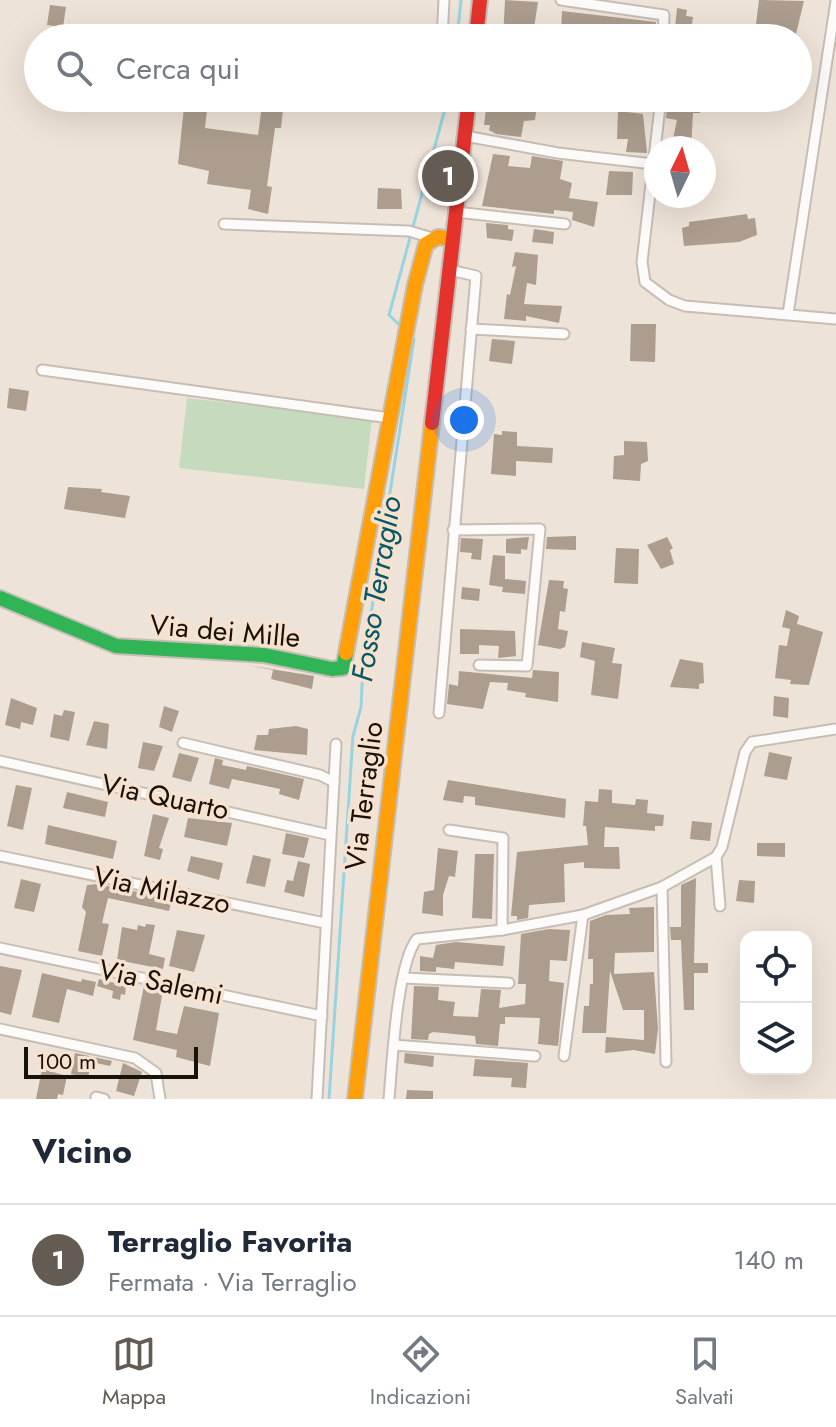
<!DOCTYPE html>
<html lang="it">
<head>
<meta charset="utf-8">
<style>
  body { margin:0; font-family:Jost,sans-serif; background:#f2f2f3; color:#1f2937 }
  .controls { position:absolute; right:24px; bottom:24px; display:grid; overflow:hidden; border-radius:16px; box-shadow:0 8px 32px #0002 }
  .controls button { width:72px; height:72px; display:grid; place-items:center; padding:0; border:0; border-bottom:2px solid #e0e1e3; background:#fff; color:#1f2937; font:40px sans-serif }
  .compass { position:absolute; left:644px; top:136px; width:72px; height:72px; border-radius:50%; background:#fff; box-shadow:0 8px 32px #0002; rotate:5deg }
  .scale { position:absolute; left:24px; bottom:20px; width:174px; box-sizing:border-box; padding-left:8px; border:4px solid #19120b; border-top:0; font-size:22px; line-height:28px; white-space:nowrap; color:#19120b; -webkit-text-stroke:6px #f7e2cf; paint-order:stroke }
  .you { position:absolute; left:464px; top:420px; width:28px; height:28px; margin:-20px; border:6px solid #fff; border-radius:50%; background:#1a73e8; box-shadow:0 0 0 12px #1a73e833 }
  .badge { display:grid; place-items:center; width:52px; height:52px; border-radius:50%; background:#645b53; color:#fff; font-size:26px; font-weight:700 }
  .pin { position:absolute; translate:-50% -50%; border:4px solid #fff; box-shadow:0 2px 8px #0006 }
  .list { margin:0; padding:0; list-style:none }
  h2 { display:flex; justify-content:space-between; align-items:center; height:104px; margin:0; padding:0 32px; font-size:34px }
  h2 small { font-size:26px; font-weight:400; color:#747a83 }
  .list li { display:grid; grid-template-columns:52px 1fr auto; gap:24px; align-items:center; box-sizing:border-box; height:112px; padding:0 32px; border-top:2px solid #e0e1e3 }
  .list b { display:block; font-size:30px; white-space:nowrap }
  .list p { margin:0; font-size:26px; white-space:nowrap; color:#747a83 }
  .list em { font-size:26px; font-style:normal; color:#747a83 }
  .icon { flex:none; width:44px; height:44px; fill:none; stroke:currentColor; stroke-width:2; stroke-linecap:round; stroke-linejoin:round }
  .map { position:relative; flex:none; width:836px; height:1099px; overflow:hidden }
  .search { position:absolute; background:#fff; box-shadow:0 8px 32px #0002; left:24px; right:24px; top:24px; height:88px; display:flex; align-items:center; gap:20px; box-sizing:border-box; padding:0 28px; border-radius:44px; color:#747a83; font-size:30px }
  .sheet { height:216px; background:#fff }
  nav { display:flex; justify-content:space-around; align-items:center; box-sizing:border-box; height:112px; border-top:2px solid #e0e1e3; background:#fff; font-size:22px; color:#747a83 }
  nav a { display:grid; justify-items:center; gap:4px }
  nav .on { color:#645b53 }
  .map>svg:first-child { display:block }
  .green { fill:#c6dbbe }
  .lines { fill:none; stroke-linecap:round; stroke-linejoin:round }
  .stream { stroke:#98d4e0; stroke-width:3 }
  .building { fill:#ac9d8e }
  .street-casing { stroke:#c6beb5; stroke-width:13 }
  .fast-casing { stroke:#c6beb5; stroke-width:18 }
  .slow-casing { stroke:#c6beb5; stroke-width:18 }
  .jam-casing { stroke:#c6beb5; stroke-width:18 }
  .street { stroke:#fcfbf9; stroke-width:9 }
  .fast { stroke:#30b455; stroke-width:14 }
  .slow { stroke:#ff9f0a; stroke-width:14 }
  .jam { stroke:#e5322d; stroke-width:14 }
  .labels { text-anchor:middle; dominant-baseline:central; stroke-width:7; stroke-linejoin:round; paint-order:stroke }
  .street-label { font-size:28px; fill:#19120b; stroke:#f7e2cf }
  .water-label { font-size:30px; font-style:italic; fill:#055867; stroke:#f7e2cf }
</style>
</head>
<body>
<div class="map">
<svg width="836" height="1099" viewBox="0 0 836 1099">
  <rect width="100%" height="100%" fill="#eee3d8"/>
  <!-- green -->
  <polygon class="green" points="187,398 372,419 364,489 179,468"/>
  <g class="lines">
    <!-- stream -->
    <g class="stream">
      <polyline points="457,38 461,0"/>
      <polyline points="403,328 389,315 448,98"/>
      <polyline points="329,1099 353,736 361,707 363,665 414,339 411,336"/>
    </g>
  </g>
  <!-- building -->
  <g class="building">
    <polygon points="505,0 538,2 534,28 559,34 559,38 503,38"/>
    <polygon points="759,0 804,1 796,34 756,24"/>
    <polygon points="50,5 66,7 63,27 47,25"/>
    <polygon points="677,8 687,10 686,16 693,17 692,24 710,27 707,38 674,38"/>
    <polygon points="562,11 656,22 656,38 622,38 622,34 604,32 603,38 589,38 561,33"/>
    <polygon points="263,98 284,101 281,128 275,128 267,186 272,187 268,214 248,209 251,190 207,184 209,171 178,164 184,107 207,110 205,128 258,135"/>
    <polygon points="503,98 538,98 535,120 524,121 521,137 496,134 489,130 490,125 484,125 487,102"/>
    <polygon points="668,98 694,98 694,104 701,105 700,113 693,113 691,148 671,148 677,120 666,118"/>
    <polygon points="618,111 643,114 647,153 626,152 628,139 617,139"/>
    <polygon points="493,154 510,156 508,166 530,168 532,156 563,161 560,179 572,183 569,198 598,202 594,227 572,220 573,212 554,210 554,214 482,206"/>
    <polygon points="609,171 633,172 632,195 606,195"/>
    <polygon points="378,188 401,189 402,209 377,209"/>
    <polygon points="747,214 748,219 755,218 757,235 739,242 684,246 682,228 689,226 689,222"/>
    <polygon points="486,223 508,225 508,229 514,230 512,241 487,238"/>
    <polygon points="534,229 554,232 553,244 532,242"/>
    <polygon points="515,252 538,255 536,285 527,283 524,304 562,306 559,323 526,316 526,321 504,319 507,294 510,295 516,266 512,267"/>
    <polygon points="631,324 656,324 655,362 630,361"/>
    <polygon points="492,339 515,341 512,364 489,361"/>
    <polygon points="9,388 29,391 26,411 7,408"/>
    <polygon points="502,431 517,432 517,446 553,448 552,463 516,461 516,476 491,474 494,434 502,435"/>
    <polygon points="624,441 647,442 648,461 641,464 640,481 613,479 614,456 624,455"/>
    <polygon points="68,487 102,489 101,492 130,496 125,518 64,509"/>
    <polygon points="576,536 576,550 546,549 547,537"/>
    <polygon points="529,537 527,550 521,549 521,554 506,553 506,539"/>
    <polygon points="667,537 673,548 670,550 674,564 661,569 647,545"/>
    <polygon points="461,538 483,539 481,560 471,559 472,553 460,552"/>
    <polygon points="616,548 639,549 638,584 614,583"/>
    <polygon points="493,555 505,556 505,579 526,581 525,594 502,592 503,587 489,585"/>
    <polygon points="549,580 564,581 563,588 568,589 565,612 560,611 558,629 568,631 565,647 560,649 538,645"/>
    <polygon points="462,587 480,589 479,601 461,599"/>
    <polygon points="786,610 799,616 797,624 823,632 809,685 790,684 791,680 775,678 779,645 787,646 790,629 782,627"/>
    <polygon points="460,629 515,631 516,656 498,658 499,646 479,645 479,654 460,654"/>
    <polygon points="582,642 615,648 612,663 622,664 618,699 591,695 595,661 580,657"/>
    <polygon points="680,659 703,663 704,683 699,684 699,689 670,687"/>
    <polygon points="246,665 314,676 312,689 271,679 273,670"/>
    <polygon points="533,670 559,672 558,702 525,697 526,693 507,690 508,683 490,682 483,709 447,704 449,684 458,686 459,671 532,678"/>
    <polygon points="774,696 789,698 788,718 773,716"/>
    <polygon points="11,698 37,708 33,725 21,722 20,729 5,725"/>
    <polygon points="164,706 179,711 172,732 159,727"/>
    <polygon points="64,710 75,712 69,741 50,737 54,714 62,716"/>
    <polygon points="94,721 109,724 107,749 86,745"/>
    <polygon points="296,726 308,729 307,755 254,750 257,735 268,735 269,729"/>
    <polygon points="143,742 163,746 154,771 138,768"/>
    <polygon points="769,752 792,757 787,780 764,776"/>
    <polygon points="179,753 199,758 191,782 172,777"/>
    <polygon points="215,758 223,760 222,765 246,770 247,766 304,779 299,800 279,794 280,789 232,779 229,789 209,784"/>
    <polygon points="448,780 566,799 565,818 475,805 475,797 464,796 463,803 443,800"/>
    <polygon points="16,785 32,788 23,830 7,826"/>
    <polygon points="599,789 612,790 612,803 635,805 636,799 648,800 647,813 664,815 663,826 655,826 655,831 605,827 604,847 619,847 620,869 584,868 584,862 564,864 565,902 529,905 528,918 517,920 517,916 511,916 517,852 588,845 586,826 583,826 585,801 598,802"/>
    <polygon points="67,792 108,802 105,817 63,808"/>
    <polygon points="153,814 169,818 159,848 163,849 160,860 144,856"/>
    <polygon points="188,818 232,823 227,846 184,837"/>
    <polygon points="692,821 712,823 710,841 690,839"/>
    <polygon points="48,825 117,841 113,859 45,844"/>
    <polygon points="286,833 309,838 304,858 282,854"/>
    <polygon points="757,843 785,843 785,857 757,856"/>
    <polygon points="438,848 458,851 455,877 449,876 443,895 443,916 422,913 424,892 434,890"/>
    <polygon points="475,854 494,854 492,919 472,918"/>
    <polygon points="253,855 271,859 265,887 246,883"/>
    <polygon points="191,856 223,863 219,880 187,871"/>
    <polygon points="298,861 310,864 304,897 284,892 287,880 293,881"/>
    <polygon points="696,878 694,963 708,963 708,973 694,973 694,1010 684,1010 681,940 671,940 670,927 681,927 681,885"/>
    <polygon points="21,879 41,884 34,912 14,908"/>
    <polygon points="739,880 755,881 754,903 736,901"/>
    <polygon points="98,884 172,899 169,911 108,898 102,923 109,924 102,956 78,951 86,912 82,907 87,885"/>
    <polygon points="654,907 654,952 615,953 614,974 654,972 658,1029 655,1054 634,1050 605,1053 606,1037 644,1040 644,1010 623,1010 610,971 606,1033 582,1033 584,1006 589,1006 590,984 593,984 593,959 588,959 590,921 606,915 630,914 629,908"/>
    <polygon points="146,924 155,925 149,954 165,958 163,969 117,960 122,927 137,930 138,925 145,927"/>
    <polygon points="549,929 570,930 567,961 550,960 549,981 564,983 558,1046 538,1044 540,1018 505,1017 505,1024 500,1024 498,1046 476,1044 475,1036 433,1032 429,1034 428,1040 411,1039 414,986 439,987 438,1000 455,1002 453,1016 478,1017 481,989 501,990 499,1008 525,1004 526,984 518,984 521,934"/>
    <polygon points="177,930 205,935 194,972 169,966"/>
    <polygon points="456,942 505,946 503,966 455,962 454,969 436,967 436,972 420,971 420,956 433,958 436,945"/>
    <polygon points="0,966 22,970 11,1015 0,1012"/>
    <polygon points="42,973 81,982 82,979 96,982 93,996 67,989 59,1023 32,1017"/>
    <polygon points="99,979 126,986 125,995 121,994 120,1000 112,998 113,991 97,986"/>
    <polygon points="144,986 163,990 156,1030 177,1034 184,1006 219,1013 210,1066 176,1057 177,1050 133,1040"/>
    <polygon points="75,1053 112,1061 110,1066 91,1062 88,1078 71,1074"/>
    <polygon points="405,1053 434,1056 433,1067 404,1063"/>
    <polygon points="475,1059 528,1063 526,1088 511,1087 512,1078 473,1076"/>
    <polygon points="123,1063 142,1072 134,1096 116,1091"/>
    <polygon points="42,1069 67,1076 63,1095 58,1094 57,1099 36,1099"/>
    <polygon points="407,1090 433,1091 433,1099 406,1099"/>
  </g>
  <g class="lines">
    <defs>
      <g id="street">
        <polyline points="561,0 664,15 663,38"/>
        <polyline points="442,38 444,0"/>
        <polyline points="661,98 642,262 645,282 669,300 685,306 836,319"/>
        <polyline points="205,100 205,98"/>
        <polyline points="465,136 558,153 653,164"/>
        <polyline points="456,212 565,224"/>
        <polyline points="224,224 409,231 432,238"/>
        <polyline points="788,314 836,1"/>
        <polyline points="471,329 564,334"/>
        <polyline points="42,370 390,418"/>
        <polyline points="453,530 540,529 527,666 479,665"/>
        <polyline points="439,713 476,276 450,270"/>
        <polyline points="183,743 320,775 334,782"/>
        <polyline points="0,761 330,835"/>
        <polyline points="449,830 503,838 502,930"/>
        <polyline points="0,856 325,923"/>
        <polyline points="716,857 720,906"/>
        <polyline points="662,887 666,1062"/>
        <polyline points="0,948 322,1016"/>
        <polyline points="404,978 509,983"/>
        <polyline points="0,1029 135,1058 156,1073 160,1099"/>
        <polyline points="394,1045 535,1056"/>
        <polyline points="564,1056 583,915"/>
        <polyline points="96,1097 104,1099"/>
        <polyline points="317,1099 336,744"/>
        <path d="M389,1099C392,1064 397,963 417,939L502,930L583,915L662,887L716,857L722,847L745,752L752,742L836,729"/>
      </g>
      <polyline id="fast" points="0,598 116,646 264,655 332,669 343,668 346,653"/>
      <g id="slow">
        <polyline points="346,653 415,285 426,244 438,237 453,239"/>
        <polyline points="355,1099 432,423"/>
      </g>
      <g id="jam">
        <polyline points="476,38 480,0"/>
        <polyline points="432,423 469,98"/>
      </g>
    </defs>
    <!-- street casing -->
    <use href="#street" class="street-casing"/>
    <!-- fast casing -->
    <use href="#fast" class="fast-casing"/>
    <!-- slow casing -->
    <use href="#slow" class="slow-casing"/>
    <!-- jam casing -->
    <use href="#jam" class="jam-casing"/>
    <!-- street -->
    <use href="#street" class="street"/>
    <!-- fast -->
    <use href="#fast" class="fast"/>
    <!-- slow -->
    <use href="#slow" class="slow"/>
    <!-- jam -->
    <use href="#jam" class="jam"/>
  </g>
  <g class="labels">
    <!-- street labels -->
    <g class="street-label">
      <text transform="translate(225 631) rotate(5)">Via dei Mille</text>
      <text transform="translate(364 796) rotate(-83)">Via Terraglio</text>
      <text transform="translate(165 797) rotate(12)">Via Quarto</text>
      <text transform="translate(162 890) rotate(12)">Via Milazzo</text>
      <text transform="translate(161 982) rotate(12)">Via Salemi</text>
    </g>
    <!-- water labels -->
    <g class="water-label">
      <text transform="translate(376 589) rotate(-81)">Fosso Terraglio</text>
    </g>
  </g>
</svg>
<div class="controls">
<button><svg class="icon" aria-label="locate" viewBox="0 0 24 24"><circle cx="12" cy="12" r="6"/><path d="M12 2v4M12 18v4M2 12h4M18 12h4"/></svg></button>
<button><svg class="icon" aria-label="layers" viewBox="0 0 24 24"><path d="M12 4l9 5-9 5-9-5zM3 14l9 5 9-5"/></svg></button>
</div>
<svg class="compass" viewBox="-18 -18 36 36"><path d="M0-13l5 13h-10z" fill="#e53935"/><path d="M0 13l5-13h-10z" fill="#747a83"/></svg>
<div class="scale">100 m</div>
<div class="you"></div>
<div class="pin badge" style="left:448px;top:176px">1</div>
<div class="search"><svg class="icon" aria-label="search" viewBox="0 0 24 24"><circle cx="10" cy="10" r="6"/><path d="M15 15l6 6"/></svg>Cerca qui</div>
</div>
<section class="sheet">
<h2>Vicino<small></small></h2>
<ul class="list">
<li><span class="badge">1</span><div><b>Terraglio Favorita</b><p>Fermata · Via Terraglio</p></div><em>140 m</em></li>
</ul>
</section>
<nav>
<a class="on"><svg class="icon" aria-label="map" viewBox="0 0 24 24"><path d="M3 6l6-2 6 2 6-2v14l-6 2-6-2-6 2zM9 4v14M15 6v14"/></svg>Mappa</a>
<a><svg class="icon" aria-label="directions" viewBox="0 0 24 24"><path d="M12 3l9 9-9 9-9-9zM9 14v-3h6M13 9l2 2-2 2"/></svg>Indicazioni</a>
<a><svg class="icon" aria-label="saved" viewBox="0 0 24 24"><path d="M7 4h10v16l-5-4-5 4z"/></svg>Salvati</a>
</nav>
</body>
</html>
